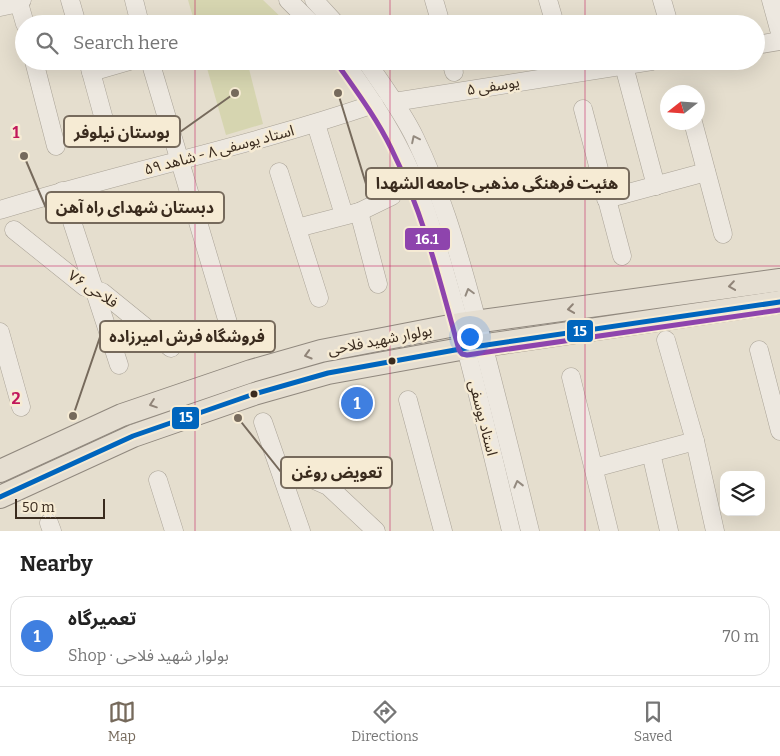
<!DOCTYPE html>
<html lang="en">
<head>
<meta charset="utf-8">
<style>
  body { margin:0; font-family:Bitter,"Noto Sans Arabic",serif; background:#f6f6f6; color:#222 }
  .controls { position:absolute; right:15px; bottom:15px; display:grid; overflow:hidden; border-radius:10px; box-shadow:0 5px 20px #0002 }
  .controls button { width:45px; height:45px; display:grid; place-items:center; padding:0; border:0; border-bottom:1px solid #e0e0e0; background:#fff; color:#222; font:25px sans-serif }
  .compass { position:absolute; left:660px; top:85px; width:45px; height:45px; border-radius:50%; background:#fff; box-shadow:0 5px 20px #0002; rotate:253deg }
  .scale { position:absolute; left:15px; bottom:12px; width:90px; box-sizing:border-box; padding-left:5px; border:2px solid #3a2b1e; border-top:0; font-size:14px; line-height:18px; white-space:nowrap; color:#3a2b1e; -webkit-text-stroke:4px #f6ebd4; paint-order:stroke }
  .you { position:absolute; left:469px; top:336px; width:18px; height:18px; margin:-12px; border:4px solid #fff; border-radius:50%; background:#1a73e8; box-shadow:0 0 0 8px #1a73e833 }
  .badge { display:grid; place-items:center; width:32px; height:32px; border-radius:50%; background:#766a5c; color:#fff; font-size:16px; font-weight:700 }
  .pin { position:absolute; translate:-50% -50%; border:2px solid #fff; box-shadow:0 1px 5px #0006 }
  .list { margin:0; padding:0; list-style:none }
  h2 { display:flex; justify-content:space-between; align-items:center; height:65px; margin:0; padding:0 20px; font-size:21px }
  h2 small { font-size:16px; font-weight:400; color:#767676 }
  .list li { display:grid; grid-template-columns:32px 1fr auto; gap:15px; align-items:center; box-sizing:border-box; height:80px; margin:0 10px 10px; padding:0 10px; border:1px solid #e0e0e0; border-radius:15px }
  .list b { display:block; font-size:19px; white-space:nowrap }
  .list p { margin:0; font-size:16px; white-space:nowrap; color:#767676 }
  .list em { font-size:16px; font-style:normal; color:#767676 }
  .icon { flex:none; width:28px; height:28px; fill:none; stroke:currentColor; stroke-width:2; stroke-linecap:round; stroke-linejoin:round }
  .map { position:relative; flex:none; width:780px; height:531px; overflow:hidden }
  .search { position:absolute; background:#fff; box-shadow:0 5px 20px #0002; left:15px; right:15px; top:15px; height:55px; display:flex; align-items:center; gap:12px; box-sizing:border-box; padding:0 18px; border-radius:28px; color:#767676; font-size:19px }
  .sheet { height:155px; background:#fff }
  nav { display:flex; justify-content:space-around; align-items:center; box-sizing:border-box; height:70px; border-top:1px solid #e0e0e0; background:#fff; font-size:14px; color:#767676 }
  nav a { display:grid; justify-items:center; gap:2px }
  nav .on { color:#766a5c }
  .map>svg:first-child { display:block }
  .green { fill:#d6d5b0 }
  .lines { fill:none; stroke-linecap:round; stroke-linejoin:round }
  .minor-casing { stroke:#aaa397; stroke-width:19 }
  .major-casing { stroke:#90887e; stroke-width:24 }
  .minor { stroke:#ede8e0; stroke-width:18 }
  .major { stroke:#e5ded1; stroke-width:22 }
  .bus-1-casing { stroke:#f6ebd4; stroke-width:9 }
  .bus-2-casing { stroke:#f6ebd4; stroke-width:9 }
  .bus-1 { stroke:#0065bd; stroke-width:5 }
  .bus-2 { stroke:#8e44ad; stroke-width:5 }
  .oneway { stroke:#948a7f }
  .oneway2 { stroke:#908478 }
  .grid { fill:none; stroke:#c2185b; stroke-width:1; stroke-opacity:0.55 }
  .bus-dot { fill:#3a2b1e; stroke:#f6ebd4; stroke-width:2 }
  .labels { text-anchor:middle; dominant-baseline:central; stroke-width:5; stroke-linejoin:round; paint-order:stroke }
  .street-label { font-size:15px; fill:#3a2b1e; stroke:#f6ebd4 }
  .grid-label { font-size:16px; text-anchor:middle; font-weight:bold; fill:#c2185b; stroke:#f6ebd4; stroke-width:5; stroke-linejoin:round; paint-order:stroke }
  .leader { fill:none; stroke:#766a5c; stroke-width:2 }
  .callout-dot { fill:#766a5c; stroke:#f6ebd4; stroke-width:2 }
  .callout { fill:#f6ebd4; stroke:#766a5c; stroke-width:2 }
  .callout-label { font-size:16px; text-anchor:middle; font-weight:bold; fill:#3a2b1e }
  .line-badge { stroke:#f6ebd4; stroke-width:2 }
  .badge-label { font-size:14px; text-anchor:middle; font-weight:bold; fill:#fff }
</style>
</head>
<body>
<div class="map">
<svg width="780" height="531" viewBox="0 0 780 531">
  <rect width="100%" height="100%" fill="#e5dece"/>
  <!-- green -->
  <g class="green">
    <polygon points="188,0 263,0 288,24 195,24"/>
    <polygon points="205,61 247,61 263,124 226,135"/>
  </g>
  <g class="lines">
    <defs>
      <g id="minor">
        <polyline points="70,0 77,24"/>
        <polyline points="134,0 140,24"/>
        <polyline points="288,0 312,24"/>
        <polyline points="314,0 336,24"/>
        <polyline points="434,0 441,24"/>
        <polyline points="548,0 555,24"/>
        <polyline points="662,0 669,24"/>
        <polyline points="771,0 780,33"/>
        <polyline points="19,3 25,24"/>
        <polyline points="0,7 19,3 22,0"/>
        <polyline points="756,45 780,41"/>
        <polyline points="34,61 56,146"/>
        <polyline points="88,61 108,134"/>
        <polyline points="150,61 229,326"/>
        <path d="M344,61C363,88 382,115 397,144C423,192 437,245 452,297C474,374 492,453 511,531"/>
        <path d="M366,61C383,86 402,111 415,138C440,190 456,244 471,299C492,376 511,454 530,531"/>
        <polyline points="451,61 454,72"/>
        <polyline points="624,66 656,186"/>
        <polyline points="91,72 129,61"/>
        <polyline points="394,102 652,61"/>
        <polyline points="583,109 622,256"/>
        <polyline points="693,122 723,234"/>
        <polyline points="316,124 344,215"/>
        <polyline points="279,172 319,298"/>
        <polyline points="62,191 119,365"/>
        <polyline points="606,199 706,172"/>
        <path d="M0,210C124,172 251,146 374,104"/>
        <polyline points="359,212 378,284"/>
        <polyline points="297,228 359,212 392,196"/>
        <polyline points="14,230 85,287 102,292 171,348"/>
        <polyline points="0,332 21,407"/>
        <polyline points="666,340 695,441 715,531"/>
        <polyline points="759,350 780,431"/>
        <polyline points="571,377 609,531"/>
        <polyline points="408,400 443,531"/>
        <polyline points="263,422 301,531"/>
        <polyline points="651,453 669,531"/>
        <polyline points="278,464 328,486 376,531"/>
        <polyline points="594,468 695,441"/>
        <polyline points="158,480 174,531"/>
        <polyline points="49,523 52,531"/>
      </g>
      <g id="major">
        <polyline points="0,471 122,415 251,371 321,351 460,324 780,280"/>
        <polyline points="0,497 133,436 254,394 328,373 466,348 780,302"/>
      </g>
    </defs>
    <!-- minor casing -->
    <use href="#minor" class="minor-casing"/>
    <!-- major casing -->
    <use href="#major" class="major-casing"/>
    <!-- minor -->
    <use href="#minor" class="minor"/>
    <!-- major -->
    <use href="#major" class="major"/>
    <defs>
      <polyline id="bus-1" points="0,497 133,436 254,394 328,373 466,348 780,302"/>
      <path id="bus-2" d="M338,65C357,92 377,119 391,148C423,212 440,281 459,350L462,354L467,355L780,310"/>
    </defs>
    <!-- bus-1 casing -->
    <use href="#bus-1" class="bus-1-casing"/>
    <!-- bus-2 casing -->
    <use href="#bus-2" class="bus-2-casing"/>
    <!-- bus-1 -->
    <use href="#bus-1" class="bus-1"/>
    <!-- bus-2 -->
    <use href="#bus-2" class="bus-2"/>
  </g>
  <!-- one-way arrows -->
  <defs><path id="oneway-chevron" d="M-2-3.5L2.5 0L-2 3.5" fill="none" stroke-width="1.6" stroke-linecap="round" stroke-linejoin="round" transform="scale(1.25)"/></defs>
  <g class="oneway">
    <use href="#oneway-chevron" transform="translate(415 139) rotate(-116)"/>
    <use href="#oneway-chevron" transform="translate(469 292) rotate(-106)"/>
    <use href="#oneway-chevron" transform="translate(518 484) rotate(-104)"/>
  </g>
  <g class="oneway2">
    <use href="#oneway-chevron" transform="translate(732 286) rotate(172)"/>
    <use href="#oneway-chevron" transform="translate(571 309) rotate(172)"/>
    <use href="#oneway-chevron" transform="translate(308 355) rotate(164)"/>
    <use href="#oneway-chevron" transform="translate(153 404) rotate(161)"/>
  </g>
  <!-- grid -->
  <path class="grid" d="M195,0V24M390,0V24M585,0V24M195,61V531M390,61V531M585,61V531M0,266H780"/>
  <!-- markers -->
  <g class="bus-dot">
    <circle cx="392" cy="361" r="4.5"/>
    <circle cx="254" cy="394" r="4.5"/>
  </g>
  <g class="labels">
    <!-- street labels -->
    <g class="street-label">
      <text transform="translate(493 86) rotate(-9)">یوسفی ۵</text>
      <text transform="translate(219 150) rotate(-15)">استاد یوسفی ۸ - شاهد ۵۹</text>
      <text transform="translate(93 289) rotate(33)">فلاحی ۷۶</text>
      <text transform="translate(380 340) rotate(-11)">بولوار شهید فلاحی</text>
      <text transform="translate(483 418) rotate(76)">استاد یوسفی</text>
    </g>
  </g>
  <g class="grid-label">
    <text x="16" y="138">1</text>
    <text x="16" y="404">2</text>
  </g>
  <!-- callouts -->
  <path class="leader" d="M235 93L180 132M338 93L366 184M24 156L46 208M73 416L100 337M238 418L281 472"/>
  <g class="callout-dot">
    <circle cx="235" cy="93" r="5"/>
    <circle cx="338" cy="93" r="5"/>
    <circle cx="24" cy="156" r="5"/>
    <circle cx="73" cy="416" r="5"/>
    <circle cx="238" cy="418" r="5"/>
  </g>
  <g class="callout">
    <rect x="64" y="116" width="116" height="31" rx="5"/>
    <rect x="366" y="168" width="263" height="31" rx="5"/>
    <rect x="46" y="192" width="178" height="31" rx="5"/>
    <rect x="100" y="321" width="175" height="31" rx="5"/>
    <rect x="281" y="457" width="111" height="31" rx="5"/>
  </g>
  <g class="callout-label">
    <text x="122" y="138">بوستان نیلوفر</text>
    <text x="497" y="189">هئیت فرهنگی مذهبی جامعه الشهدا</text>
    <text x="135" y="213">دبستان شهدای راه آهن</text>
    <text x="187" y="342">فروشگاه فرش امیرزاده</text>
    <text x="337" y="478">تعویض روغن</text>
  </g>
  <g class="line-badge">
    <rect x="404" y="227" width="47" height="24" rx="5" fill="#8e44ad"/>
    <rect x="566" y="319" width="28" height="24" rx="5" fill="#0065bd"/>
    <rect x="171" y="406" width="29" height="24" rx="5" fill="#0065bd"/>
  </g>
  <g class="badge-label">
    <text x="427" y="244">16.1</text>
    <text x="580" y="336">15</text>
    <text x="186" y="422">15</text>
  </g>
</svg>
<div class="controls">
<button><svg class="icon" aria-label="layers" viewBox="0 0 24 24"><path d="M12 4l9 5-9 5-9-5zM3 14l9 5 9-5"/></svg></button>
</div>
<svg class="compass" viewBox="-18 -18 36 36"><path d="M0-13l5 13h-10z" fill="#e53935"/><path d="M0 13l5-13h-10z" fill="#767676"/></svg>
<div class="scale">50 m</div>
<div class="you"></div>
<div class="pin badge" style="left:357px;top:403px;background:#3f7fe0">1</div>
<div class="search"><svg class="icon" aria-label="search" viewBox="0 0 24 24"><circle cx="10" cy="10" r="6"/><path d="M15 15l6 6"/></svg>Search here</div>
</div>
<section class="sheet">
<h2>Nearby<small></small></h2>
<ul class="list">
<li><span class="badge" style="background:#3f7fe0">1</span><div><b>تعمیرگاه</b><p>Shop · بولوار شهید فلاحی</p></div><em>70 m</em></li>
</ul>
</section>
<nav>
<a class="on"><svg class="icon" aria-label="map" viewBox="0 0 24 24"><path d="M3 6l6-2 6 2 6-2v14l-6 2-6-2-6 2zM9 4v14M15 6v14"/></svg>Map</a>
<a><svg class="icon" aria-label="directions" viewBox="0 0 24 24"><path d="M12 3l9 9-9 9-9-9zM9 14v-3h6M13 9l2 2-2 2"/></svg>Directions</a>
<a><svg class="icon" aria-label="saved" viewBox="0 0 24 24"><path d="M7 4h10v16l-5-4-5 4z"/></svg>Saved</a>
</nav>
</body>
</html>
